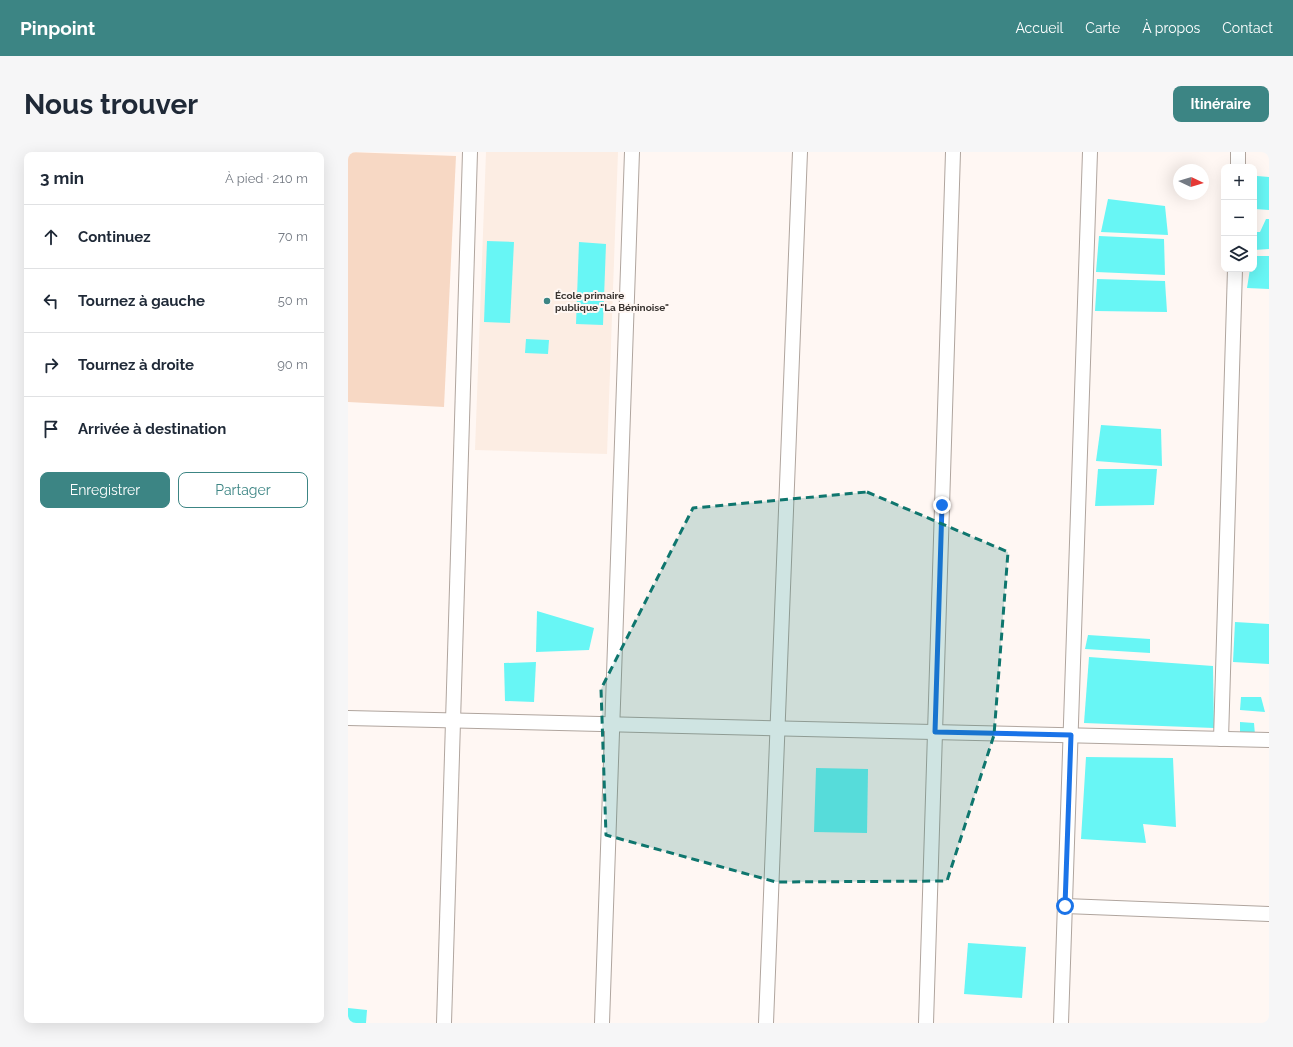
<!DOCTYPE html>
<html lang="fr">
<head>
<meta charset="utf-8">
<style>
  body { margin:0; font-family:Raleway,sans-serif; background:#f6f6f7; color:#1f2937 }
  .controls { position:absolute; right:12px; top:12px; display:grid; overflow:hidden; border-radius:8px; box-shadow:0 4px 16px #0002 }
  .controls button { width:36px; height:36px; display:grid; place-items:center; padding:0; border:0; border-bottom:1px solid #e0e1e3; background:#fff; color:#1f2937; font:20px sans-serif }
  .compass { position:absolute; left:825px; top:12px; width:36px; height:36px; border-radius:50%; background:#fff; box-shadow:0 4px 16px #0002; rotate:94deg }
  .stop { position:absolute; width:12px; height:12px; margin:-9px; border:3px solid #1a73e8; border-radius:50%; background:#fff }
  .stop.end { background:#1a73e8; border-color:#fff; box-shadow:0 1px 4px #0008 }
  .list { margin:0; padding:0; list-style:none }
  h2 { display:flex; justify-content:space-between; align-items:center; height:52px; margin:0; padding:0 16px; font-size:17px }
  h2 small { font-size:13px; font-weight:400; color:#747a83 }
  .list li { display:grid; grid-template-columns:26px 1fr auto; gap:12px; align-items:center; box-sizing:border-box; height:64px; padding:0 16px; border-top:1px solid #e0e1e3 }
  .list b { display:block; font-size:15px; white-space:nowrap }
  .list em { font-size:13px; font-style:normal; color:#747a83 }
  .actions { display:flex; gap:8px; padding:12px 16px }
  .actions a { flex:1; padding:9px 0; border:1px solid #3c8584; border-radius:8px; text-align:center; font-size:14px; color:#3c8584 }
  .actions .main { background:#3c8584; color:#fff }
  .icon { flex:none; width:22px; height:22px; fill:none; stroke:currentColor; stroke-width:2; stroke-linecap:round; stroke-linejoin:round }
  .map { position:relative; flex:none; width:921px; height:871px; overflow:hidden; border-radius:8px }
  header { display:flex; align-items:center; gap:24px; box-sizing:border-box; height:56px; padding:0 20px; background:#3c8584; color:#fff }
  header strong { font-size:19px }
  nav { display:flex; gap:22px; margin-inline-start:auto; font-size:14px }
  .intro { display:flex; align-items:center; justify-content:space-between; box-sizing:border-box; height:96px; padding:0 24px }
  h1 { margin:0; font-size:28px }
  .button { padding:10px 18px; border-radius:8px; background:#3c8584; color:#fff; font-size:14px; font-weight:700 }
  main { display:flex; gap:24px; padding:0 24px }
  aside { flex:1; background:#fff; border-radius:8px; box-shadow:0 4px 16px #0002 }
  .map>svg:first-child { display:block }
  .built { fill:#fcede3 }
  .green { fill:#f7d8c4 }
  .building { fill:#68f6f5 }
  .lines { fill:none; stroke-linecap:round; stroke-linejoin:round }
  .street-casing { stroke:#b0a59e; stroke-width:16 }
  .street { stroke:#fff; stroke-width:14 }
  .route { stroke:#1a73e8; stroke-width:5 }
  .marked { fill:#0f766e; fill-opacity:0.2; stroke:#0f766e; stroke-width:3; stroke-dasharray:8 5; stroke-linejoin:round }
  .poi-dot { fill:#3c8584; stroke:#fff7f3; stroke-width:1.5 }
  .labels { text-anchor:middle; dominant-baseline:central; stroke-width:4; stroke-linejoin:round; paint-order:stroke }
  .poi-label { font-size:10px; font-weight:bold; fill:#393431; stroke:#fff7f3; text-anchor:start }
</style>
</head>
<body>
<header>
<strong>Pinpoint</strong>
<nav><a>Accueil</a><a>Carte</a><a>À propos</a><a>Contact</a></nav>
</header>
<div class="intro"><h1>Nous trouver</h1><a class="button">Itinéraire</a></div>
<main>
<aside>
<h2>3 min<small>À pied · 210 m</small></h2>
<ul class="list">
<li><svg class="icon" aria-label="ahead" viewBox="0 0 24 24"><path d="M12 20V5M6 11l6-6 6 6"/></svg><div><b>Continuez</b></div><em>70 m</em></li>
<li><svg class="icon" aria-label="left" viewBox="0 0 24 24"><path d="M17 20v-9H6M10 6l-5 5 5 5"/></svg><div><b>Tournez à gauche</b></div><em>50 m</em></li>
<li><svg class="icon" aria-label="right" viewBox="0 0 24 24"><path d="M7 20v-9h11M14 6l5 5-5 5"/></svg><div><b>Tournez à droite</b></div><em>90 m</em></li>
<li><svg class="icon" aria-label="arrive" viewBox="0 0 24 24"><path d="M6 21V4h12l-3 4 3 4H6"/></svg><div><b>Arrivée à destination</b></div></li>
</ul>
<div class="actions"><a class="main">Enregistrer</a><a>Partager</a></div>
</aside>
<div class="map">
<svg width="921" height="871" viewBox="0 0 921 871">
  <rect width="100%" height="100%" fill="#fff7f3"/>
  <!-- built -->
  <polygon class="built" points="138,0 270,0 259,302 127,298"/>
  <!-- green -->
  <polygon class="green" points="0,0 108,4 96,255 0,250"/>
  <!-- building -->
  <g class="building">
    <polygon points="909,24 921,25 921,58 907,57"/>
    <polygon points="760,47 817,54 820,83 753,80"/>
    <polygon points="918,67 921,67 921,97 906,98 906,80 912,80"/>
    <polygon points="751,84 816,87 817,123 748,120"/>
    <polygon points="139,89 166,90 162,171 136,170"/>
    <polygon points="231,90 258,92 255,173 228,172"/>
    <polygon points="906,104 921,104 921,137 899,136 902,117 906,117"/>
    <polygon points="749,127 817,129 819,160 747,159"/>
    <polygon points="178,187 201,188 200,202 177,201"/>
    <polygon points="753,273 813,277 814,314 748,309"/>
    <polygon points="750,317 809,317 806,353 747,354"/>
    <polygon points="189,459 246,476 241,498 188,500"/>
    <polygon points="887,470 921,472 921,512 885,510"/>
    <polygon points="740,483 802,487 802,501 737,497"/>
    <polygon points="741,505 865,514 866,576 736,571"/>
    <polygon points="188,510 186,550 157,549 156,511"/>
    <polygon points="893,545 913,545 917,560 892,558"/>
    <polygon points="892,570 906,571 907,583 892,580"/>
    <polygon points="738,605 825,606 828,675 795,672 798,691 733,687"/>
    <polygon points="468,616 520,617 519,681 466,680"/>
    <polygon points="620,791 678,795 674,846 616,842"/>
    <polygon points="0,856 19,858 18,871 0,871"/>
  </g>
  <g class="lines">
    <defs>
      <g id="street">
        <polyline points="890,15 890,0"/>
        <polyline points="0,566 921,588"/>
        <polyline points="873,587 887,117"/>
        <polyline points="717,754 921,762"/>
        <polyline points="96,871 122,0"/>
        <polyline points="254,871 284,0"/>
        <polyline points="418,871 452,0"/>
        <polyline points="578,871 605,0"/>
        <polyline points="713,871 742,0"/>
      </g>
    </defs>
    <!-- street casing -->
    <use href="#street" class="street-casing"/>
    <!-- street -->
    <use href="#street" class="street"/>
  </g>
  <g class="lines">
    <!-- route -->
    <polyline class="route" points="594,353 587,580 723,583 717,754"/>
  </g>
  <!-- marked area -->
  <path class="marked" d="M519,340L660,400L646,583L599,729L428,730L258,683L253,537L345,356Z"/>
  <!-- markers -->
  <circle class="poi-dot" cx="199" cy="149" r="4"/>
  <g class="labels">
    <!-- poi labels -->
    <g class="poi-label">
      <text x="207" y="143">École primaire<tspan x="207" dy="12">publique "La Béninoise"</tspan></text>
    </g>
  </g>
</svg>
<div class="controls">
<button>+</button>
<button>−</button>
<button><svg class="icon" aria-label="layers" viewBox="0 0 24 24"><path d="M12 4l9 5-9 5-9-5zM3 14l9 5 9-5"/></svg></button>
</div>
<svg class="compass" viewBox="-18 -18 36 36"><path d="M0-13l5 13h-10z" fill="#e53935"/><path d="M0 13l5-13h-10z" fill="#747a83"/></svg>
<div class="stop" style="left:717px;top:754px"></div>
<div class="stop end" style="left:594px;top:353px"></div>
</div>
</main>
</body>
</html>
